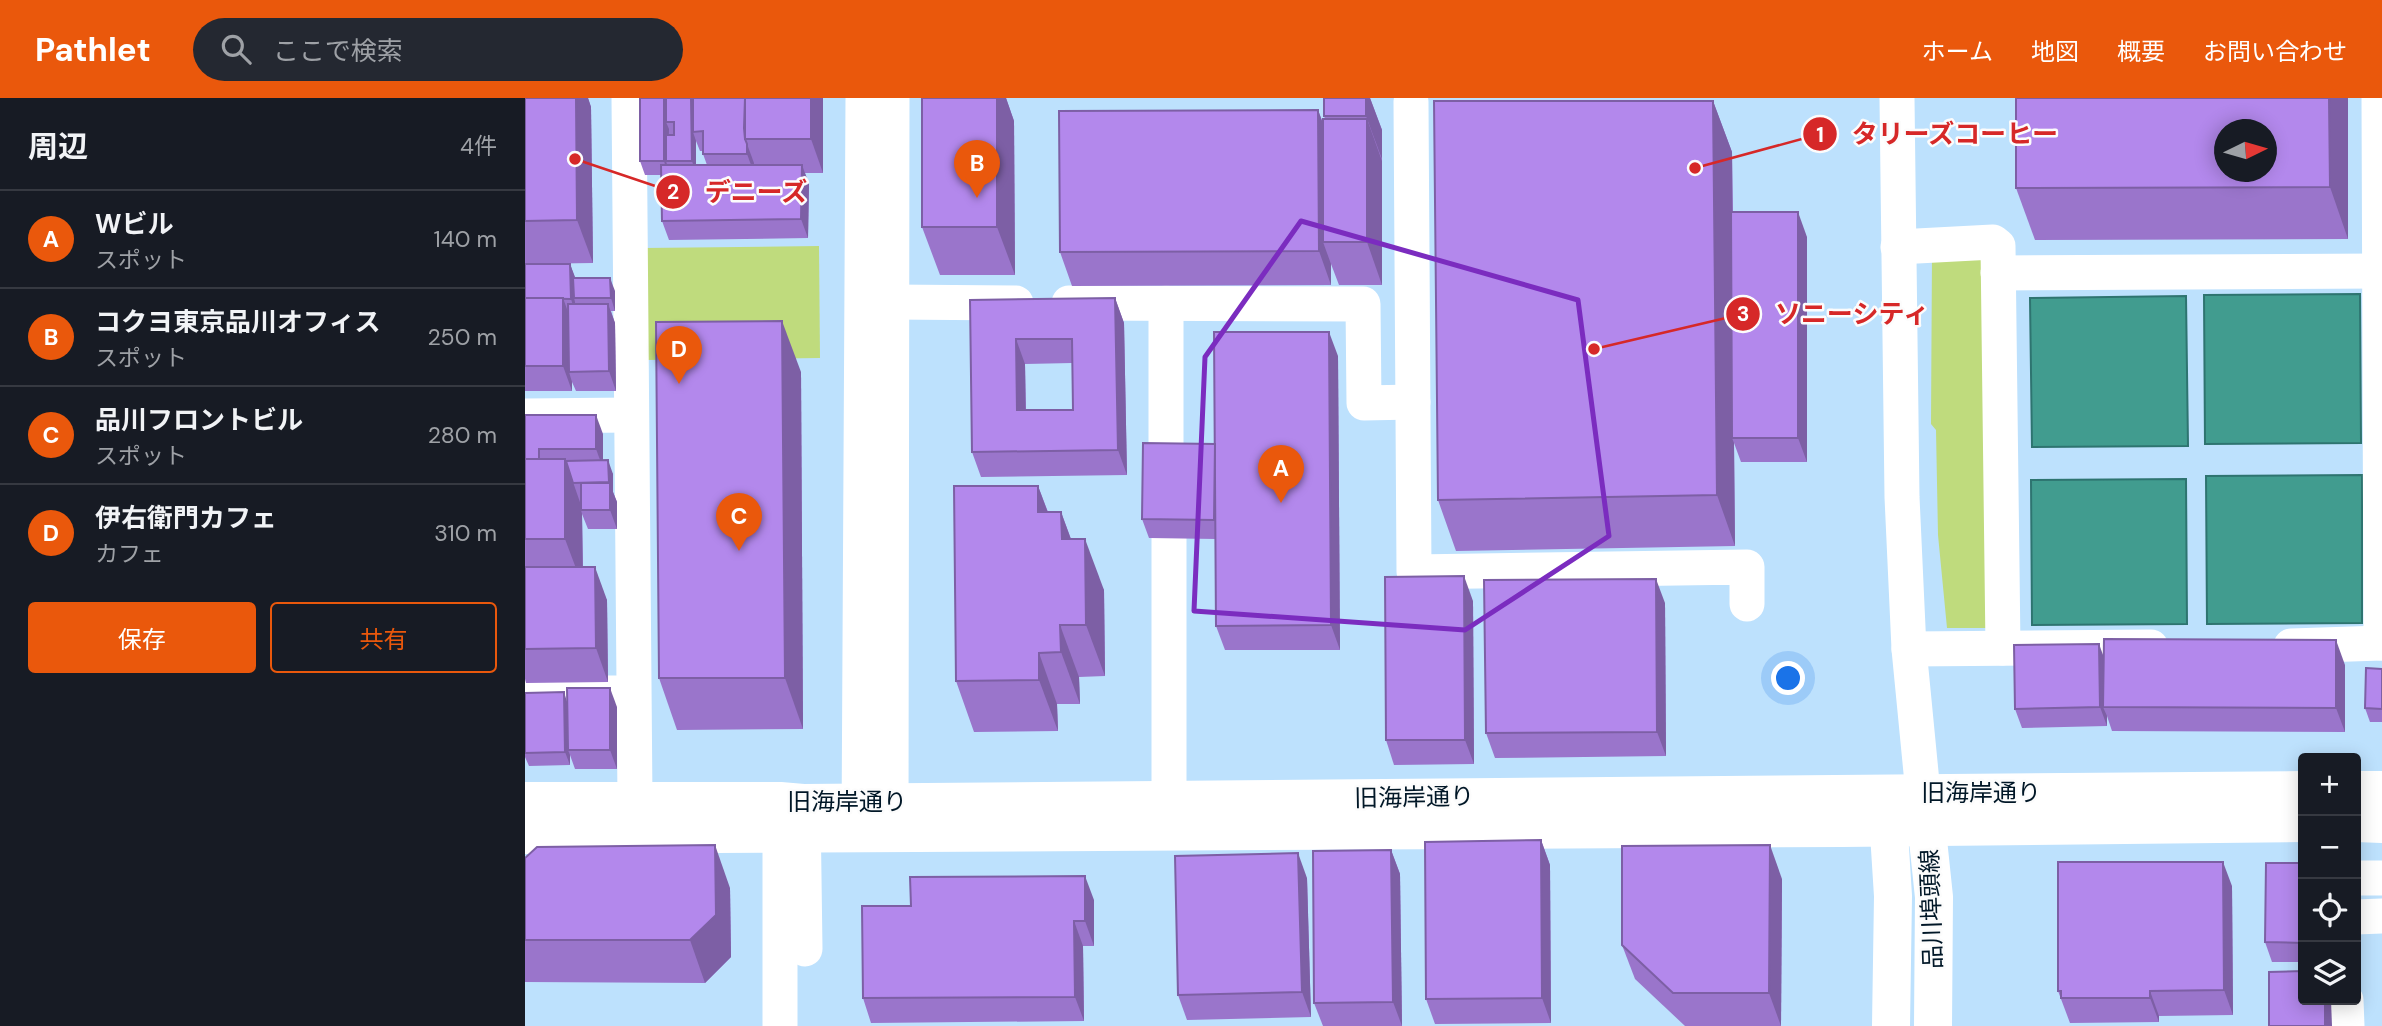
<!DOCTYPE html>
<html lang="ja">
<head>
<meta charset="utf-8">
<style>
  body { margin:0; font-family:"DM Sans","Noto Sans JP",sans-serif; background:#242831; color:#f1f3f6 }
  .controls { position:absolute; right:21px; bottom:21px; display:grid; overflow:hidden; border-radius:7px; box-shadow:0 4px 18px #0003 }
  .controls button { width:63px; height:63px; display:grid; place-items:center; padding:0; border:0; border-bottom:2px solid #363941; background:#171b24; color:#f1f3f6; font:35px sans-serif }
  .compass { position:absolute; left:1689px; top:21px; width:63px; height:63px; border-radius:50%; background:#171b24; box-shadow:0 4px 18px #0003; rotate:85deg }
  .you { position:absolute; left:1264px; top:581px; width:24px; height:24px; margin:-18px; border:5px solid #fff; border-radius:50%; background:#1a73e8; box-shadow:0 0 0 10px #1a73e833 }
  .badge { display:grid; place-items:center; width:46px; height:46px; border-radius:50%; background:#ea580c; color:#fff; font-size:23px; font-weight:700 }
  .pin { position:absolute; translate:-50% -58px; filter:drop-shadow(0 2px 4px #0008) }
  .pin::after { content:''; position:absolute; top:37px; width:24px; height:21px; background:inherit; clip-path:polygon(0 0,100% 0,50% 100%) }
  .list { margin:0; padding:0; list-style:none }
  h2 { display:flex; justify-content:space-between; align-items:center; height:91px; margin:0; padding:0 28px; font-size:30px }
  h2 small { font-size:23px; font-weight:400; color:#9ea1a6 }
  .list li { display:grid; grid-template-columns:46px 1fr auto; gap:21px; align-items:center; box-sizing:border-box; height:98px; padding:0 28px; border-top:2px solid #363941 }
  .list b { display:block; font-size:26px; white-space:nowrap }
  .list p { margin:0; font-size:23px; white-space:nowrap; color:#9ea1a6 }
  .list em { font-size:23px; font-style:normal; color:#9ea1a6 }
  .actions { display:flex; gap:14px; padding:21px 28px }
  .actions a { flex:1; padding:16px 0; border:2px solid #ea580c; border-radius:7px; text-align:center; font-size:24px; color:#ea580c }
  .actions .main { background:#ea580c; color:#fff }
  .icon { flex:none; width:38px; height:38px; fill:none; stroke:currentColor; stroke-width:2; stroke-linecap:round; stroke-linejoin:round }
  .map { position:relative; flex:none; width:1857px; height:928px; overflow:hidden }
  header { display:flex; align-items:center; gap:42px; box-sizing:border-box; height:98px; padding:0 35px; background:#ea580c; color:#fff }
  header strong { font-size:33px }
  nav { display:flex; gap:38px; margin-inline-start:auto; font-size:24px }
  .search { width:490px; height:63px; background:#242831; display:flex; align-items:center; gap:18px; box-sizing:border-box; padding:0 24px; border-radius:38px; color:#9ea1a6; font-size:26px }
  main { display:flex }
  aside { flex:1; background:#171b24 }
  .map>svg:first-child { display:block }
  .green { fill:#bfdb7d }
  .water { fill:#419c8f; stroke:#2e7470; stroke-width:2 }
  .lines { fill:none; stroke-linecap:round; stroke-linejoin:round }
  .minor { stroke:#fff; stroke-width:35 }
  .major { stroke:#fff; stroke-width:38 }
  .wall { fill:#9a75cb; fill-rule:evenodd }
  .shaded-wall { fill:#7d5fa5 }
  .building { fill:#b388ec; stroke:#7d5fa5; stroke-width:2; fill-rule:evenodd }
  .marked { fill:none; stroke:#7b2cbf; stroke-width:5; stroke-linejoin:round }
  .labels { text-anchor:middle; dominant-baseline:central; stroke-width:5; stroke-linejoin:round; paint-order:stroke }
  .street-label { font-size:24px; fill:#011727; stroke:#fcfcfc }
  .leader { fill:none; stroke:#d62828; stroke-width:2.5 }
  .callout-dot { fill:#d62828; stroke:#fcfcfc; stroke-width:2.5 }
  .mark-label { font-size:21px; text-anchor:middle; font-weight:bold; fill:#fff }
  .callout-label { font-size:26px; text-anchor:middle; font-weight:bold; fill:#d62828; stroke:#fcfcfc; stroke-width:5; stroke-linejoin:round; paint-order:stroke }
</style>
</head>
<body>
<header>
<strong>Pathlet</strong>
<div class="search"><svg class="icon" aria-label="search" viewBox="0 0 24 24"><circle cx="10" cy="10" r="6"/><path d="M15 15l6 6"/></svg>ここで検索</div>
<nav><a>ホーム</a><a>地図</a><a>概要</a><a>お問い合わせ</a></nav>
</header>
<main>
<aside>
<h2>周辺<small>4件</small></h2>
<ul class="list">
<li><span class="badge">A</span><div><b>Wビル</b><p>スポット</p></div><em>140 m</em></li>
<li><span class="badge">B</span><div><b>コクヨ東京品川オフィス</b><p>スポット</p></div><em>250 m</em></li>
<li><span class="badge">C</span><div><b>品川フロントビル</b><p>スポット</p></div><em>280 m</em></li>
<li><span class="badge">D</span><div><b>伊右衛門カフェ</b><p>カフェ</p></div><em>310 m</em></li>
</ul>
<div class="actions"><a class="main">保存</a><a>共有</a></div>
</aside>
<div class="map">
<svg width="1857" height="928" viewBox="0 0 1857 928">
  <rect width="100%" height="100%" fill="#bde1fd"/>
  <!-- green -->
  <g class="green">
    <polygon points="294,148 295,260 119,262 118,150"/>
    <polygon points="1462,153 1464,530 1422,530 1413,437 1411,332 1406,326 1407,155"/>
  </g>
  <!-- water -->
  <g class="water">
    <polygon points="1835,196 1836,345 1680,346 1679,197"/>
    <polygon points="1661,198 1663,348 1507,349 1505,200"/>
    <polygon points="1837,377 1837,525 1682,526 1681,378"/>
    <polygon points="1661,381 1662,526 1507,527 1506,382"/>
  </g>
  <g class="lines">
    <!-- minor -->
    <g class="minor">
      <polyline points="104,0 110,703"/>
      <polyline points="1372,0 1377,399 1384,551 1398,695"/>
      <polyline points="1854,0 1856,545"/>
      <polyline points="886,4 889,474 1222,469 1222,506"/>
      <polyline points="1373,149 1468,144 1473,148 1478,550"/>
      <polyline points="1473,175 1855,173"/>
      <polyline points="366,204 491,205"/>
      <polyline points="544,205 838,206 839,305 888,304"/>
      <polyline points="641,205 641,364"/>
      <polyline points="0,318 106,317"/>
      <polyline points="644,440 644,702"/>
      <polyline points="1766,548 1857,545"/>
      <polyline points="1384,551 1626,549"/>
      <polyline points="0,595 91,595"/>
      <polyline points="255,706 255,928"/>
      <polyline points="278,708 280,851"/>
      <polyline points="334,731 338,0"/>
      <polyline points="366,731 367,0"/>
      <polyline points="1831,780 1857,780"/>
      <polyline points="1831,819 1857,818"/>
      <polyline points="1821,902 1822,928"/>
    </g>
    <!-- major -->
    <g class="major">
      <polyline points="1831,692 1857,692"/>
      <polyline points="0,703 255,703 278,705 1778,692"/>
      <polyline points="1362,703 1368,798 1366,928"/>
      <polyline points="1399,704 1409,799 1408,928"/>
      <polyline points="1831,725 1857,726"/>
      <polyline points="0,737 1317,730 1778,725"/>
    </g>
  </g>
  <!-- wall -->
  <g class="wall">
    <polygon points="0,0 63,0 66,9 68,165 0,166"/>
    <path d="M115,0H298V75H280L284,86L283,140L144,142L137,123L136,77H120L115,63ZM171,43L175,53H178V56L182,67H171Z"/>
    <polygon points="397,0 481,0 489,23 490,177 415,177 397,129"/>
    <polygon points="845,0 857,32 857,187 814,187 806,166 806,187 547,188 535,154 793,12 798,25 800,21 799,18"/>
    <polygon points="1823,0 1823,141 1510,142 1491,90"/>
    <polygon points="1188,3 1207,54 1208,114 1282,139 1282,364 1216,364 1209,345 1210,448 931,453 913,402"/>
    <polygon points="0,166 45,166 50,180 90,193 90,213 86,213 90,225 91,293 51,293 47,284 47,293 0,293"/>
    <path d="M590,200L599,225L602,377L456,379L447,354L445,202ZM547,265L548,312H501L500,266Z"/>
    <polygon points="813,258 815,552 700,552 691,528 691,441 624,440 617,421 690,346"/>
    <polygon points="276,274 278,631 152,632 134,580"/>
    <polygon points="0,317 78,336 78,363 88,376 88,394 92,404 92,431 63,431 57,416 58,469 82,502 83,584 1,585 0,581"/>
    <polygon points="513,388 523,414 536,414 546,441 579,492 580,578 554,579 555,606 532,606 533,633 449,634 431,583"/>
    <polygon points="948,503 949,666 869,667 861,642"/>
    <polygon points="1140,505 1141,658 970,660 961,635"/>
    <polygon points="1579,559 1820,567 1820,634 1587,633 1582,618 1582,628 1497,630 1490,611"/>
    <polygon points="1857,571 1857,624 1845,624 1840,610"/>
    <polygon points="0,595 43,605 92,609 92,671 50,671 45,657 45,667 4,668 0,659"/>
    <polygon points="1016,742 1025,767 1026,925 910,926 901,901"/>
    <polygon points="866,752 875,776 877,928 798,928 789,905"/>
    <polygon points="0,760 205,790 206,859 180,885 0,884"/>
    <polygon points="1778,765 1778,864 1747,864 1740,844"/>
    <polygon points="782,780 786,919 662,922 653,897"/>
    <polygon points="1257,781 1256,928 1160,928 1110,881 1097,847"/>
    <polygon points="1707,788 1708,917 1634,918 1634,924 1545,925 1533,893"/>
    <polygon points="569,802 569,848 558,848 559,923 346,925 338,900"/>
  </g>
  <!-- shaded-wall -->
  <g class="shaded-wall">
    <polygon points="51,0 63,0 66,9 68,165 52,122"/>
    <polygon points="139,0 144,0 141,24 144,31 143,63 141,63 143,70 143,77 139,63"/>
    <polygon points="166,0 171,0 168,34 171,43 171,76 167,63"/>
    <polygon points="286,0 298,0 298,75 286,41"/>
    <polygon points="472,0 481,0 489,23 490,177 472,129"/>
    <polygon points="841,0 845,0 857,32 857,61 841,18"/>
    <polygon points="1804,0 1823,0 1823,141 1805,89"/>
    <polygon points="1188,3 1207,54 1209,340 1207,340 1209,345 1210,448 1192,397"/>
    <polygon points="793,12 805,45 798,144 806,166 806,187 794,153"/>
    <polygon points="842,21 857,63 857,187 842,144"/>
    <polygon points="222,46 229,65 229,75 222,56"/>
    <polygon points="277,67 284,86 283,140 276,121"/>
    <polygon points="1273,114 1282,139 1282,364 1273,340"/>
    <polygon points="45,166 50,179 50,200 49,200 50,204 50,214 46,201"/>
    <polygon points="85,180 90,193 90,213 86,200"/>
    <polygon points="38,200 47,225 44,274 47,284 47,293 38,268"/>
    <polygon points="590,200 599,225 602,377 593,352"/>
    <polygon points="83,206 90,225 91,293 84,273"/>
    <polygon points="257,223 276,274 278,631 260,580"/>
    <polygon points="804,234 813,258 815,552 806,527"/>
    <polygon points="491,241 500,266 501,337 492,312"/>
    <polygon points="71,317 78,336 78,370 71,351"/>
    <polygon points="40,361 57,410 56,412 57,416 58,489 40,441"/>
    <polygon points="83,362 88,376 88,394 92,404 92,431 85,412 85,388 84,384"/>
    <polygon points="513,388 532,439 513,414"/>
    <polygon points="536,414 555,466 537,441"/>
    <polygon points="560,441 579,492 580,578 561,527"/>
    <polygon points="70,469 82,502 83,584 71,550"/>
    <polygon points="939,478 948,503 949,666 940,642"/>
    <polygon points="1131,481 1140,505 1141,658 1132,634"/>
    <polygon points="535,527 554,579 555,606 536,554"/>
    <polygon points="1811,542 1820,567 1820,634 1811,610"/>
    <polygon points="1574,546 1581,565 1578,609 1582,618 1582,628 1575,609"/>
    <polygon points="514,555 532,606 533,633 514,582"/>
    <polygon points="85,590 92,609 92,671 85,652"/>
    <polygon points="39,594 43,607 43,652 45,657 45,667 40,654"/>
    <polygon points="1016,742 1025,767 1026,925 1017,900"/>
    <polygon points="190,747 205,790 206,859 180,885 165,842"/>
    <polygon points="1245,747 1257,781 1256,928 1244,895"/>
    <polygon points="866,752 875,776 877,928 868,904"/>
    <polygon points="773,755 782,780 786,919 777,894"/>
    <polygon points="1698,764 1707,788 1708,917 1699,892"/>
    <polygon points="560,778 569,802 569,848 560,823"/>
    <polygon points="549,823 558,848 559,923 550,899"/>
    <polygon points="1625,893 1634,918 1634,924 1625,900"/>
    <polygon points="1800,902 1806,902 1807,928 1800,928"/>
  </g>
  <!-- building -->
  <g class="building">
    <polygon points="0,0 51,0 52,122 0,123"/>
    <rect x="115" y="0" width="24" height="63"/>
    <polygon points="141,0 166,0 167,63 141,63 141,37 149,37 149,24 141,24"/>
    <polygon points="168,0 220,0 219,30 220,41 222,46 222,56 178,56 178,33 168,34"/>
    <rect x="220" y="0" width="66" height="41"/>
    <rect x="397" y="0" width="75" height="129"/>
    <rect x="799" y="0" width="42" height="18"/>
    <path d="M1491,0H1804L1805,89L1491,90ZM1699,32H1741V74H1699Z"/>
    <polygon points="909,3 1188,3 1192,397 913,402"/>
    <polygon points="793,12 794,153 535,154 534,13"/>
    <rect x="798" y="21" width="44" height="123"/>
    <polygon points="136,67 277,67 276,121 137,123"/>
    <polygon points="1206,114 1273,114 1273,340 1207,340"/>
    <polygon points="0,166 45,166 46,201 0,200"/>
    <polygon points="48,180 85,180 86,200 49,200"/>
    <rect x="0" y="200" width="38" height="68"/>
    <path d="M590,200L593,352L447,354L445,202ZM491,241H547L548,312H492Z"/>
    <polygon points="43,206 83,206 84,273 44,274"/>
    <polygon points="257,223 260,580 134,580 131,224"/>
    <polygon points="689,234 804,234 806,527 691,528"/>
    <polygon points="0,317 71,317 71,351 14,351 14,361 0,361"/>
    <polygon points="618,345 690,346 689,422 617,421"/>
    <rect x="0" y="361" width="40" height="80"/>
    <polygon points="83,362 84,384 48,385 41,363"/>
    <rect x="56" y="385" width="29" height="27"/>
    <polygon points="429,388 513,388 513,414 536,414 537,441 560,441 561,527 535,527 536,554 514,555 514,582 431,583"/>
    <polygon points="0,469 70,469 71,550 0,551"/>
    <polygon points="939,478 940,642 861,642 860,479"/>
    <polygon points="1131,481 1132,634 961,635 959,482"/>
    <polygon points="1579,541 1811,542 1811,610 1578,609"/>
    <polygon points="1574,546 1575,609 1490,611 1489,547"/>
    <polygon points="1841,570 1857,571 1857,611 1840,610"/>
    <polygon points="42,590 85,590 85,652 43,652"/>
    <polygon points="39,594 40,654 0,655 0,595"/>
    <polygon points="1016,742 1017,900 901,901 900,744"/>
    <polygon points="190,747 191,817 165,842 0,842 0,760 12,749"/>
    <polygon points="1245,747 1244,895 1148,895 1097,847 1097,748"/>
    <polygon points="866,752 868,904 789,905 788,753"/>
    <polygon points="773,755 777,894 653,897 650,758"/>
    <polygon points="1533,764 1698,764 1699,892 1625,893 1625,900 1536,900 1536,893 1533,893"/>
    <polygon points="1741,765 1778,765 1778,845 1740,844"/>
    <polygon points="560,778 560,823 549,823 550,899 338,900 337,808 386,808 385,779"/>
    <polygon points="1778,873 1778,902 1800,902 1800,928 1744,928 1744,874"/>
  </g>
  <!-- marked area -->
  <path class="marked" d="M776,123L1053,202L1084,438L940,532L669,513L680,259Z"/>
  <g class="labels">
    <!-- street labels -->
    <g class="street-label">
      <text x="1456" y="694">旧海岸通り</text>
      <text transform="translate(889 699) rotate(-1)">旧海岸通り</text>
      <text x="322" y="703">旧海岸通り</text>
      <text transform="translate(1406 811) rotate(-92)">品川埠頭線</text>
    </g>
  </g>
  <!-- callouts -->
  <path class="leader" d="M1170 70L1295 36M50 61L148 94M1069 251L1218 216"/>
  <g class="callout-dot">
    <circle cx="1170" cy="70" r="7"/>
    <circle cx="50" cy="61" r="7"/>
    <circle cx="1069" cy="251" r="7"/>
    <circle cx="1295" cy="36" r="18"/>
    <circle cx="148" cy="94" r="18"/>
    <circle cx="1218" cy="216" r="18"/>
  </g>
  <g class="mark-label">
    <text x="1295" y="44">1</text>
    <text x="148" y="101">2</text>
    <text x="1218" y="223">3</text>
  </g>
  <g class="callout-label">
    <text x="1430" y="45">タリーズコーヒー</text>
    <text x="231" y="103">デニーズ</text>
    <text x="1327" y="225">ソニーシティ</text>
  </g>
</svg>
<div class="controls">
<button>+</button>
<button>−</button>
<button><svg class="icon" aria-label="locate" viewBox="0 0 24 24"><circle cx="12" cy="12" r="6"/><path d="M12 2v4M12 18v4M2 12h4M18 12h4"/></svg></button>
<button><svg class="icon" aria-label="layers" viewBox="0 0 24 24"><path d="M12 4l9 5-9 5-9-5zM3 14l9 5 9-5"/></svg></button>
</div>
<svg class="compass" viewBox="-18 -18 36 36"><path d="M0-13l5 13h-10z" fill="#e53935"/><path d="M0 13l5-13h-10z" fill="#9ea1a6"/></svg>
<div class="you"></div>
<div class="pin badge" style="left:756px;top:405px">A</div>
<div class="pin badge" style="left:452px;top:100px">B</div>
<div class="pin badge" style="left:214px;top:453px">C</div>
<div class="pin badge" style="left:154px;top:286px">D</div>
</div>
</main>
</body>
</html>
